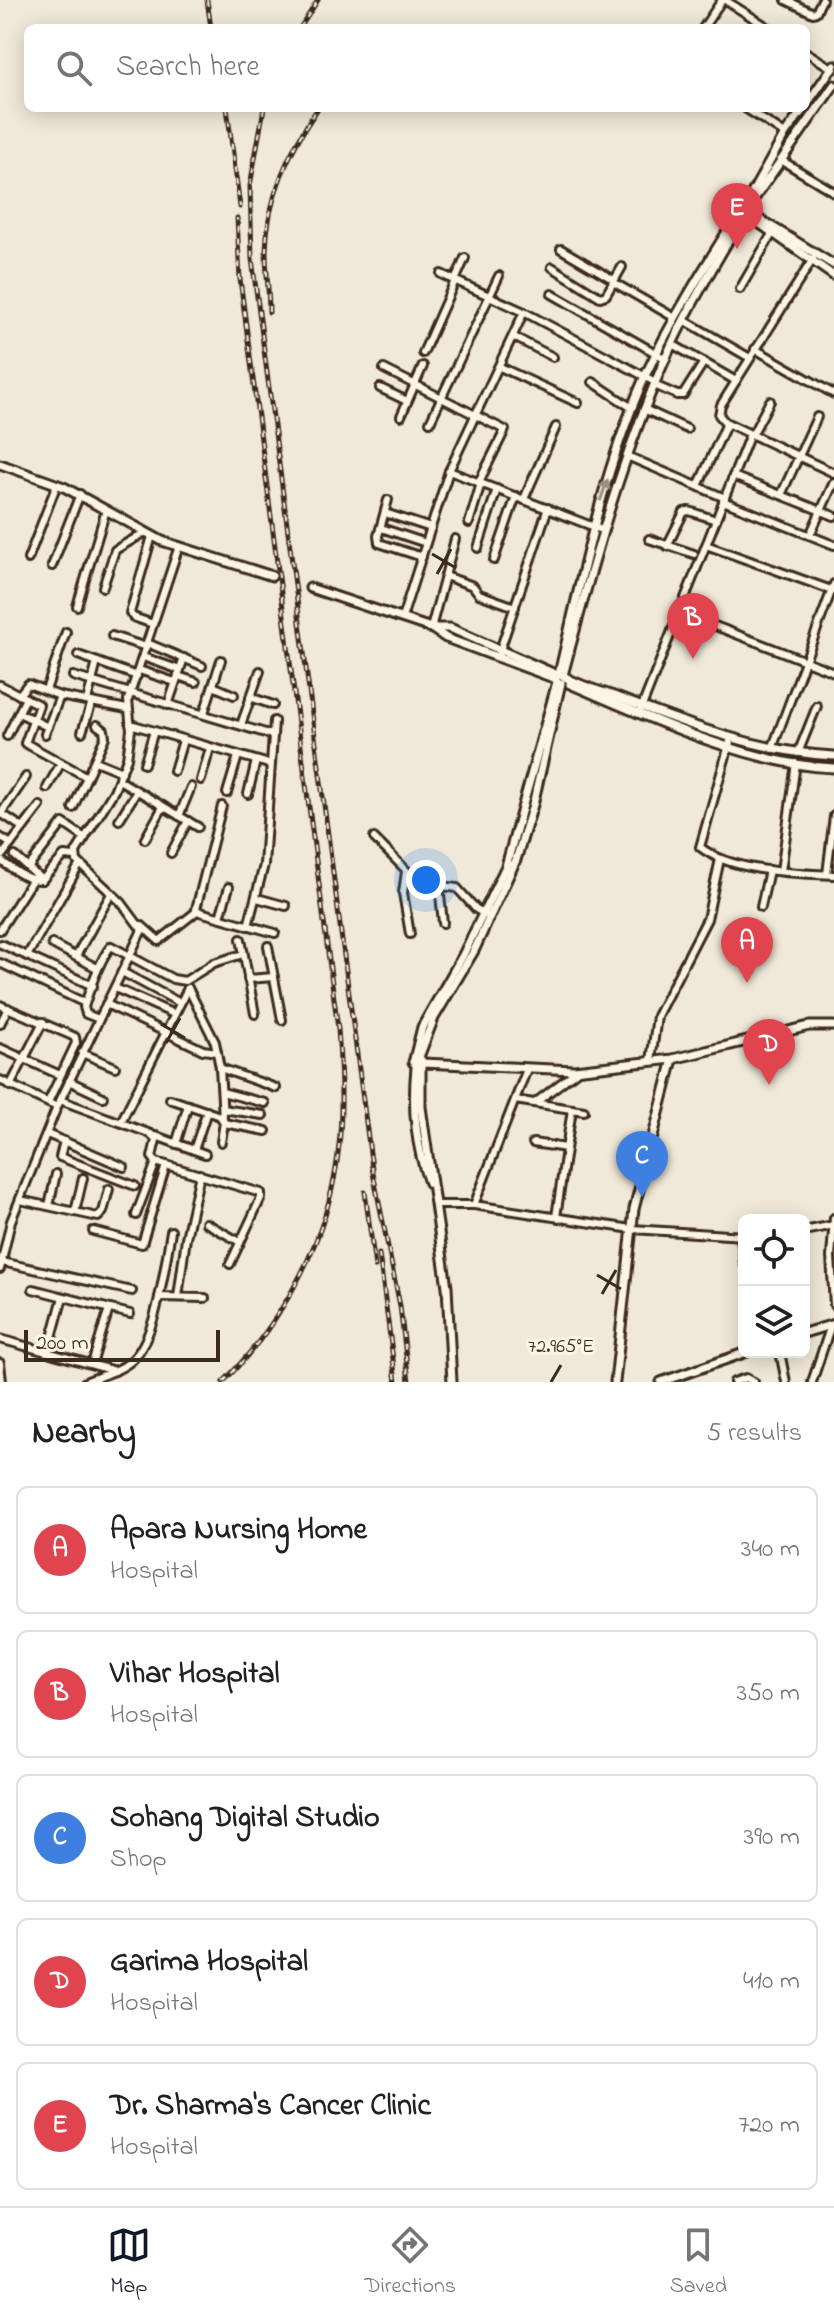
<!DOCTYPE html>
<html lang="en">
<head>
<meta charset="utf-8">
<style>
  body { margin:0; font-family:"Indie Flower",sans-serif; background:#f2f2f2; color:#202124 }
  .controls { position:absolute; right:24px; bottom:24px; display:grid; overflow:hidden; border-radius:12px; box-shadow:0 4px 20px #0003 }
  .controls button { width:72px; height:72px; display:grid; place-items:center; padding:0; border:0; border-bottom:2px solid #e0e0e0; background:#fff; color:#202124; font:40px sans-serif }
  .scale { position:absolute; left:24px; bottom:20px; width:196px; box-sizing:border-box; padding-left:8px; border:4px solid #3b2a1e; border-top:0; font-size:22px; line-height:28px; white-space:nowrap; color:#3b2a1e; -webkit-text-stroke:6px #fcf5e5; paint-order:stroke }
  .you { position:absolute; left:426px; top:880px; width:28px; height:28px; margin:-20px; border:6px solid #fff; border-radius:50%; background:#1a73e8; box-shadow:0 0 0 12px #1a73e833 }
  .badge { display:grid; place-items:center; width:52px; height:52px; border-radius:50%; background:#111827; color:#fff; font-size:26px; font-weight:700 }
  .pin { position:absolute; translate:-50% -66px; filter:drop-shadow(0 2px 4px #0008) }
  .pin::after { content:''; position:absolute; top:42px; width:28px; height:24px; background:inherit; clip-path:polygon(0 0,100% 0,50% 100%) }
  .list { margin:0; padding:0; list-style:none }
  h2 { display:flex; justify-content:space-between; align-items:center; height:104px; margin:0; padding:0 32px; font-size:34px }
  h2 small { font-size:26px; font-weight:400; color:#757577 }
  .list li { display:grid; grid-template-columns:52px 1fr auto; gap:24px; align-items:center; box-sizing:border-box; height:128px; margin:0 16px 16px; padding:0 16px; border:2px solid #e0e0e0; border-radius:12px }
  .list b { display:block; font-size:30px; white-space:nowrap }
  .list p { margin:0; font-size:26px; white-space:nowrap; color:#757577 }
  .list em { font-size:26px; font-style:normal; color:#757577 }
  .icon { flex:none; width:44px; height:44px; fill:none; stroke:currentColor; stroke-width:2; stroke-linecap:round; stroke-linejoin:round }
  .map { position:relative; flex:none; width:834px; height:1382px; overflow:hidden }
  .search { position:absolute; background:#fff; box-shadow:0 4px 20px #0003; left:24px; right:24px; top:24px; height:88px; display:flex; align-items:center; gap:20px; box-sizing:border-box; padding:0 28px; border-radius:12px; color:#757577; font-size:30px }
  .sheet { height:824px; background:#fff }
  nav { display:flex; justify-content:space-around; align-items:center; box-sizing:border-box; height:112px; border-top:2px solid #e0e0e0; background:#fff; font-size:22px; color:#757577 }
  nav a { display:grid; justify-items:center; gap:4px }
  nav .on { color:#111827 }
  .map>svg:first-child { display:block }
  .lines { fill:none; stroke-linecap:round; stroke-linejoin:round }
  .minor-casing { stroke:#3b2a1e; stroke-width:12 }
  .tertiary-casing { stroke:#3b2a1e; stroke-width:13 }
  .minor { stroke:#fcf5e5; stroke-width:6 }
  .tertiary { stroke:#fcf5e5; stroke-width:7 }
  .rail-casing { stroke:#3b2a1e; stroke-width:5 }
  .rail { stroke:#fcf5e5; stroke-width:2; stroke-dasharray:6; stroke-linecap:butt }
  .oneway { fill:#9c9082 }
  .ticks { fill:none; stroke:#3b2a1e; stroke-width:3 }
  .ticks-label { font-size:20px; text-anchor:middle; fill:#3b2a1e; stroke:#fcf5e5; stroke-width:6; stroke-linejoin:round; paint-order:stroke }
</style>
</head>
<body>
<div class="map">
<svg width="834" height="1382" viewBox="0 0 834 1382">
  <rect width="100%" height="100%" fill="#f0e9d9"/>
  <filter id="ink" filterUnits="userSpaceOnUse"><feTurbulence type="fractalNoise" baseFrequency=".0125" numOctaves="2"/><feDisplacementMap in="SourceGraphic" scale="16" xChannelSelector="R" yChannelSelector="G"/><feConvolveMatrix kernelMatrix="1 2 1 2 8 2 1 2 1" color-interpolation-filters="sRGB"/></filter>
  <g filter="url(#ink)">
    <g class="lines">
      <defs>
        <g id="minor">
          <polyline points="725,0 769,28"/>
          <polyline points="786,0 813,13 816,12 822,0"/>
          <polyline points="703,28 722,0"/>
          <polyline points="806,52 833,69"/>
          <polyline points="745,108 785,134"/>
          <polyline points="781,160 834,192"/>
          <polyline points="561,249 614,280"/>
          <polyline points="813,259 736,381 721,405 719,415 725,422 834,473"/>
          <polyline points="552,267 600,297 606,295 622,267"/>
          <polyline points="441,274 524,312 655,382"/>
          <polyline points="613,282 675,318"/>
          <polyline points="740,289 772,234"/>
          <polyline points="552,294 666,359"/>
          <polyline points="684,320 750,358"/>
          <polyline points="514,337 553,357"/>
          <polyline points="672,344 736,381"/>
          <polyline points="755,349 834,394"/>
          <polyline points="423,353 465,258"/>
          <polyline points="500,367 578,403"/>
          <polyline points="384,369 505,430 479,482"/>
          <polyline points="593,382 632,408"/>
          <polyline points="654,385 677,395 683,395 704,362"/>
          <polyline points="380,388 407,401"/>
          <polyline points="644,409 687,429"/>
          <polyline points="401,416 423,366"/>
          <polyline points="430,422 499,276"/>
          <polyline points="752,435 770,401"/>
          <polyline points="627,456 725,498"/>
          <polyline points="449,471 602,530"/>
          <polyline points="733,476 834,516"/>
          <polyline points="698,486 727,423"/>
          <polyline points="781,495 817,417"/>
          <polyline points="524,499 556,427"/>
          <polyline points="388,500 378,536 379,543 422,557"/>
          <polyline points="723,501 834,545"/>
          <polyline points="385,513 431,528"/>
          <polyline points="469,523 481,483"/>
          <polyline points="381,528 426,543"/>
          <polyline points="810,535 834,482"/>
          <polyline points="152,536 130,613 133,617 153,624"/>
          <polyline points="649,539 694,554"/>
          <polyline points="706,545 834,591"/>
          <polyline points="667,546 684,512 689,511 716,520"/>
          <polyline points="478,548 497,489"/>
          <polyline points="28,559 57,484"/>
          <polyline points="494,560 516,496"/>
          <polyline points="52,566 80,494"/>
          <polyline points="445,576 473,586 479,594 515,607"/>
          <polyline points="103,587 115,550 144,533"/>
          <polyline points="77,606 106,510"/>
          <polyline points="679,612 834,672"/>
          <polyline points="402,618 449,471 524,312"/>
          <polyline points="431,628 455,539"/>
          <polyline points="112,636 146,647"/>
          <polyline points="147,643 202,666"/>
          <polyline points="499,653 548,508"/>
          <polyline points="78,655 137,676"/>
          <polyline points="143,657 180,670"/>
          <polyline points="139,670 175,682"/>
          <polyline points="73,676 272,735"/>
          <polyline points="178,676 196,682"/>
          <polyline points="0,685 39,705 25,743 87,777"/>
          <polyline points="213,686 234,695"/>
          <polyline points="46,690 66,632"/>
          <polyline points="19,695 28,684 60,696 127,709"/>
          <polyline points="250,697 273,705"/>
          <polyline points="87,701 97,662"/>
          <polyline points="168,705 184,658"/>
          <polyline points="641,709 750,434"/>
          <polyline points="19,713 48,727"/>
          <polyline points="204,713 221,660"/>
          <polyline points="130,724 269,764"/>
          <polyline points="241,725 260,671"/>
          <polyline points="82,732 92,702"/>
          <polyline points="45,734 60,696"/>
          <polyline points="7,736 26,698"/>
          <path d="M731,738L700,847C732,872 794,873 834,875"/>
          <polyline points="772,749 834,584"/>
          <polyline points="798,753 817,706"/>
          <polyline points="95,761 122,772"/>
          <polyline points="144,764 154,731"/>
          <polyline points="174,771 183,740"/>
          <polyline points="119,780 198,827"/>
          <polyline points="201,780 210,748"/>
          <polyline points="47,788 61,763"/>
          <polyline points="227,793 238,756"/>
          <polyline points="248,794 256,761"/>
          <polyline points="222,806 196,909 200,912 275,933"/>
          <polyline points="73,808 105,737 104,730 97,725"/>
          <polyline points="1,813 23,828"/>
          <polyline points="0,815 26,777"/>
          <polyline points="179,816 191,787"/>
          <polyline points="119,820 137,791"/>
          <polyline points="0,837 11,844"/>
          <polyline points="374,838 419,883 457,888 476,909 487,915"/>
          <polyline points="145,839 163,807"/>
          <polyline points="171,853 188,821"/>
          <polyline points="15,856 42,880"/>
          <polyline points="0,858 40,806"/>
          <path d="M0,860C13,869 26,881 42,880L64,856L75,857"/>
          <polyline points="28,868 63,823 85,838"/>
          <polyline points="406,871 403,893 410,934"/>
          <polyline points="781,871 796,763"/>
          <polyline points="827,874 834,816"/>
          <polyline points="439,885 443,923"/>
          <polyline points="257,898 286,906"/>
          <polyline points="761,907 769,870"/>
          <polyline points="220,917 229,887"/>
          <polyline points="141,925 159,941 197,911"/>
          <polyline points="248,926 264,865 274,721"/>
          <polyline points="0,930 32,880"/>
          <polyline points="241,939 255,1014"/>
          <polyline points="1,944 93,986"/>
          <polyline points="52,944 97,968"/>
          <polyline points="268,946 282,1020"/>
          <polyline points="27,956 80,864"/>
          <polyline points="76,956 111,894"/>
          <polyline points="0,963 85,1003"/>
          <polyline points="122,972 180,1003"/>
          <polyline points="248,979 274,977"/>
          <polyline points="115,988 174,1014"/>
          <polyline points="188,988 215,1042 220,1068 223,1118"/>
          <polyline points="106,1004 203,1050 217,1052"/>
          <polyline points="0,1005 75,1037 76,1043 49,1100"/>
          <path d="M99,1019L86,1014L84,1007C90,988 99,961 111,946L173,979L185,981L214,963L243,954"/>
          <polyline points="0,1024 8,1008"/>
          <polyline points="0,1048 60,1075"/>
          <polyline points="82,1053 115,1067"/>
          <polyline points="651,1061 657,1016 707,919 720,859"/>
          <polyline points="220,1068 276,1088"/>
          <polyline points="0,1080 57,1107"/>
          <polyline points="69,1081 103,1097"/>
          <polyline points="10,1086 43,1022"/>
          <polyline points="222,1092 265,1103"/>
          <polyline points="170,1099 220,1116 224,1122 221,1142"/>
          <polyline points="60,1100 151,1134 156,1140 152,1157 156,1162 261,1193 261,1198 230,1264"/>
          <polyline points="515,1100 584,1111"/>
          <polyline points="535,1103 578,1070"/>
          <polyline points="223,1109 263,1115"/>
          <polyline points="121,1122 188,988"/>
          <polyline points="224,1123 266,1131"/>
          <polyline points="47,1134 124,1167"/>
          <polyline points="156,1136 205,1154"/>
          <polyline points="64,1141 60,1157 135,1186"/>
          <polyline points="533,1143 566,1148"/>
          <polyline points="176,1144 188,1105"/>
          <polyline points="194,1150 207,1111"/>
          <polyline points="20,1200 98,1217 103,1212 109,1189"/>
          <polyline points="435,1205 474,1205 632,1229 744,1236"/>
          <polyline points="474,1205 527,1069"/>
          <polyline points="49,1206 56,1174"/>
          <polyline points="75,1212 83,1178"/>
          <polyline points="136,1215 156,1162"/>
          <polyline points="556,1217 572,1109"/>
          <polyline points="834,1218 831,1257 834,1305"/>
          <polyline points="206,1223 240,1242"/>
          <polyline points="93,1231 142,1244 166,1165"/>
          <polyline points="804,1231 834,1225"/>
          <polyline points="741,1237 744,1263"/>
          <polyline points="2,1262 132,1291"/>
          <polyline points="0,1269 11,1221 57,1107 142,930 122,903 77,861 76,852 114,791 127,758 131,730 128,700 179,546"/>
          <polyline points="33,1289 130,1314"/>
          <polyline points="159,1297 205,1298"/>
          <polyline points="178,1297 186,1238 200,1174"/>
          <polyline points="0,1339 115,1371"/>
          <polyline points="48,1352 63,1297"/>
          <polyline points="780,1352 786,1382"/>
          <polyline points="0,1363 2,1382"/>
          <polyline points="92,1364 109,1309"/>
          <path d="M85,1382C100,1376 118,1372 131,1361C157,1338 165,1265 171,1231"/>
          <polyline points="734,1382 746,1378 754,1382"/>
          <polyline points="812,1382 831,1325"/>
        </g>
        <g id="tertiary">
          <polyline points="806,105 834,65"/>
          <polyline points="747,202 785,134 804,108"/>
          <polyline points="747,209 834,85"/>
          <polyline points="746,214 834,276"/>
          <polyline points="753,215 834,265"/>
          <polyline points="0,464 64,487 162,541 272,576"/>
          <polyline points="310,588 431,628 446,638 556,679"/>
          <polyline points="431,628 450,628 555,674"/>
          <path d="M559,674C582,574 603,471 645,376C672,319 705,266 739,213"/>
          <path d="M562,675C578,686 601,691 619,698C689,725 759,752 834,756"/>
          <path d="M563,675C593,563 623,450 672,344C693,299 719,258 743,215"/>
          <path d="M570,684C648,717 749,765 834,768"/>
          <polyline points="419,1057 434,1018 474,951 516,860 533,805 561,683"/>
          <polyline points="414,1059 422,1027 463,955 506,866 557,682"/>
          <polyline points="423,1063 419,1057 413,1062 419,1067 423,1063 574,1070 673,1059 809,1026 834,1026"/>
          <path d="M416,1067C412,1107 415,1145 429,1183"/>
          <polyline points="421,1067 421,1107 447,1287 452,1382"/>
          <polyline points="804,1333 834,1324"/>
          <polyline points="615,1382 634,1209 673,1059"/>
          <polyline points="661,1382 747,1352"/>
        </g>
      </defs>
      <!-- minor casing -->
      <use href="#minor" class="minor-casing"/>
      <!-- tertiary casing -->
      <use href="#tertiary" class="tertiary-casing"/>
      <!-- minor -->
      <use href="#minor" class="minor"/>
      <!-- tertiary -->
      <use href="#tertiary" class="tertiary"/>
      <defs>
        <g id="rail">
          <polyline points="207,0 211,28"/>
          <polyline points="300,28 318,0"/>
          <polyline points="227,108 240,207"/>
          <polyline points="264,108 250,186 252,259 372,1168 400,1306 409,1382"/>
          <path d="M269,312C269,292 266,271 266,251C267,197 289,151 318,108"/>
          <polyline points="365,1192 375,1267"/>
          <polyline points="379,1254 396,1382"/>
          <path d="M223,1382C285,1320 331,1234 339,1145C343,1107 341,1068 338,1029L240,279L237,218"/>
        </g>
      </defs>
      <!-- rail casing -->
      <use href="#rail" class="rail-casing"/>
      <!-- rail -->
      <use href="#rail" class="rail"/>
    </g>
    <!-- one-way arrows -->
    <defs><path id="oneway-solid" d="M-6-.8H1V-3.2L6.5 0L1 3.2V.8H-6Z" transform="scale(2)"/></defs>
    <use class="oneway" href="#oneway-solid" transform="translate(604 490) rotate(-71)"/>
  </g>
  <!-- ticks -->
  <path class="ticks" d="M432,554L456,568M437,574L451,549M161,1024L185,1038M166,1043L180,1018M597,1275L621,1289M602,1294L616,1270M551,1382L561,1365"/>
  <g class="ticks-label">
    <text x="561" y="1352">72.965°E</text>
  </g>
</svg>
<div class="controls">
<button><svg class="icon" aria-label="locate" viewBox="0 0 24 24"><circle cx="12" cy="12" r="6"/><path d="M12 2v4M12 18v4M2 12h4M18 12h4"/></svg></button>
<button><svg class="icon" aria-label="layers" viewBox="0 0 24 24"><path d="M12 4l9 5-9 5-9-5zM3 14l9 5 9-5"/></svg></button>
</div>
<div class="scale">200 m</div>
<div class="you"></div>
<div class="pin badge" style="left:747px;top:983px;background:#e0444e">A</div>
<div class="pin badge" style="left:693px;top:659px;background:#e0444e">B</div>
<div class="pin badge" style="left:642px;top:1197px;background:#3f7fe0">C</div>
<div class="pin badge" style="left:769px;top:1085px;background:#e0444e">D</div>
<div class="pin badge" style="left:737px;top:249px;background:#e0444e">E</div>
<div class="search"><svg class="icon" aria-label="search" viewBox="0 0 24 24"><circle cx="10" cy="10" r="6"/><path d="M15 15l6 6"/></svg>Search here</div>
</div>
<section class="sheet">
<h2>Nearby<small>5 results</small></h2>
<ul class="list">
<li><span class="badge" style="background:#e0444e">A</span><div><b>Apara Nursing Home</b><p>Hospital</p></div><em>340 m</em></li>
<li><span class="badge" style="background:#e0444e">B</span><div><b>Vihar Hospital</b><p>Hospital</p></div><em>350 m</em></li>
<li><span class="badge" style="background:#3f7fe0">C</span><div><b>Sohang Digital Studio</b><p>Shop</p></div><em>390 m</em></li>
<li><span class="badge" style="background:#e0444e">D</span><div><b>Garima Hospital</b><p>Hospital</p></div><em>410 m</em></li>
<li><span class="badge" style="background:#e0444e">E</span><div><b>Dr. Sharma's Cancer Clinic</b><p>Hospital</p></div><em>720 m</em></li>
</ul>
</section>
<nav>
<a class="on"><svg class="icon" aria-label="map" viewBox="0 0 24 24"><path d="M3 6l6-2 6 2 6-2v14l-6 2-6-2-6 2zM9 4v14M15 6v14"/></svg>Map</a>
<a><svg class="icon" aria-label="directions" viewBox="0 0 24 24"><path d="M12 3l9 9-9 9-9-9zM9 14v-3h6M13 9l2 2-2 2"/></svg>Directions</a>
<a><svg class="icon" aria-label="saved" viewBox="0 0 24 24"><path d="M7 4h10v16l-5-4-5 4z"/></svg>Saved</a>
</nav>
</body>
</html>
